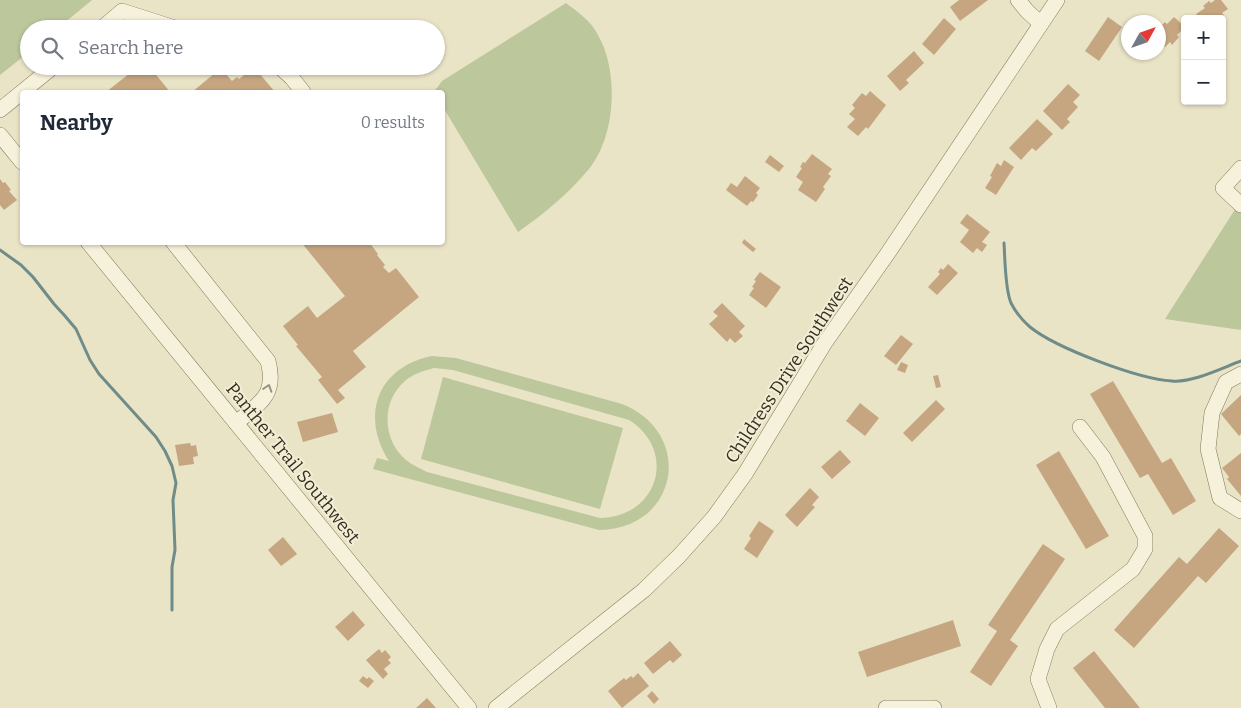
<!DOCTYPE html>
<html lang="en">
<head>
<meta charset="utf-8">
<style>
  body { margin:0; font-family:Bitter,serif; background:#f2f2f3; color:#1f2937 }
  .controls { position:absolute; right:15px; top:15px; display:grid; overflow:hidden; border-radius:5px; box-shadow:0 1px 4px #0004 }
  .controls button { width:45px; height:45px; display:grid; place-items:center; padding:0; border:0; border-bottom:1px solid #e0e1e3; background:#fff; color:#1f2937; font:25px sans-serif }
  .compass { position:absolute; left:1121px; top:15px; width:45px; height:45px; border-radius:50%; background:#fff; box-shadow:0 1px 4px #0004; rotate:50deg }
  .list { margin:0; padding:0; list-style:none }
  h2 { display:flex; justify-content:space-between; align-items:center; height:65px; margin:0; padding:0 20px; font-size:21px }
  h2 small { font-size:16px; font-weight:400; color:#747a83 }
  .icon { flex:none; width:28px; height:28px; fill:none; stroke:currentColor; stroke-width:2; stroke-linecap:round; stroke-linejoin:round }
  .map { position:relative; flex:none; width:1241px; height:708px; overflow:hidden }
  .search { position:absolute; background:#fff; box-shadow:0 1px 4px #0004; left:20px; top:20px; width:425px; height:55px; display:flex; align-items:center; gap:12px; box-sizing:border-box; padding:0 18px; border-radius:28px; color:#747a83; font-size:19px }
  .panel { position:absolute; background:#fff; box-shadow:0 1px 4px #0004; left:20px; top:90px; width:425px; height:155px; border-radius:5px }
  .map>svg:first-child { display:block }
  .green { fill:#bdc79c; fill-rule:evenodd }
  .lines { fill:none; stroke-linecap:round; stroke-linejoin:round }
  .stream { stroke:#6f8c89; stroke-width:3 }
  .building { fill:#c5a681 }
  .minor-casing { stroke:#84785e; stroke-width:16 }
  .minor { stroke:#f6f1da; stroke-width:15 }
  .oneway { stroke:#96907d }
  .labels { text-anchor:middle; dominant-baseline:central; stroke-width:4; stroke-linejoin:round; paint-order:stroke }
  .street-label { font-size:18px; fill:#362e20; stroke:#f2eed6 }
</style>
</head>
<body>
<div class="map">
<svg width="1241" height="708" viewBox="0 0 1241 708">
  <rect width="100%" height="100%" fill="#eae4c7"/>
  <!-- green -->
  <g class="green">
    <polygon points="0,0 92,0 57,29 29,29 29,52 0,75"/>
    <path d="M566,3C578,12 591,21 598,35C619,71 616,136 589,169C569,193 544,214 518,232L443,107L442,92H434L442,81Z"/>
    <polygon points="1241,200 1241,330 1165,319"/>
    <path d="M432,356L456,358L622,404C695,433 679,529 599,530L373,469L377,458L389,461C360,416 377,367 432,356ZM434,368L453,370L629,420C678,451 658,517 600,518L427,472C420,468 412,465 406,460C382,440 381,401 405,381C413,374 423,371 434,368Z"/>
    <polygon points="443,377 623,428 600,509 421,459"/>
  </g>
  <g class="lines">
    <!-- stream -->
    <g class="stream">
      <path d="M1004,243C1005,259 1005,289 1011,303C1016,313 1022,320 1030,327C1056,348 1138,379 1172,381C1192,383 1222,368 1241,361"/>
      <polyline points="0,250 21,265 33,277 54,304 65,316 76,329 90,360 99,374 156,437 165,451 172,466 176,483 173,500 175,550 172,567 172,610"/>
    </g>
  </g>
  <!-- building -->
  <g class="building">
    <polygon points="959,0 988,0 960,21 950,7"/>
    <polygon points="1215,0 1221,0 1228,9 1222,13 1224,15 1219,19 1200,19 1196,14 1205,8 1203,6 1209,1 1211,3"/>
    <polygon points="1108,17 1122,27 1099,61 1085,51"/>
    <polygon points="1174,17 1185,27 1177,35 1179,37 1172,45 1170,42 1165,47 1158,42 1158,33 1161,30 1159,28 1165,22 1167,24"/>
    <polygon points="944,18 956,29 934,55 922,44"/>
    <polygon points="914,51 924,63 906,80 909,83 900,91 887,76"/>
    <polygon points="139,66 149,66 170,92 106,92"/>
    <polygon points="254,67 275,92 192,92 221,68 232,81 237,77 239,79"/>
    <polygon points="1068,84 1080,95 1073,102 1078,107 1067,119 1070,122 1062,130 1043,111"/>
    <polygon points="870,91 886,105 868,129 866,127 858,136 847,127 855,119 849,114 855,108 852,105 862,93 866,96"/>
    <polygon points="1037,119 1053,134 1036,151 1032,148 1021,160 1009,148"/>
    <polygon points="812,154 832,169 828,174 831,176 823,187 825,189 816,202 798,190 803,182 796,177 802,168 800,167 803,162 805,163"/>
    <polygon points="770,155 784,166 779,172 765,162"/>
    <polygon points="1004,160 1014,167 996,195 985,188 992,177 990,176 997,163 1001,166"/>
    <polygon points="745,176 760,188 756,193 758,195 753,202 751,201 747,206 726,190 731,183 737,187"/>
    <polygon points="0,179 3,183 5,182 11,190 9,191 17,200 4,210 0,205"/>
    <polygon points="967,214 990,232 982,242 987,245 982,252 977,248 973,253 960,242 969,230 960,223"/>
    <polygon points="744,239 756,249 753,252 742,243"/>
    <polygon points="301,242 369,242 378,254 377,255 385,265 383,267 389,273 396,268 419,297 353,351 366,367 338,390 345,398 337,404 318,380 322,377 296,346 298,345 283,326 308,306 317,318 345,296"/>
    <polygon points="948,264 958,273 937,295 928,287 940,274 938,272 941,268 943,270"/>
    <polygon points="760,272 781,287 766,308 749,295 754,288 752,287 756,281 754,280"/>
    <polygon points="722,303 745,326 739,332 743,336 735,343 730,338 727,342 709,324 718,316 713,312"/>
    <polygon points="901,335 913,344 896,365 884,356"/>
    <polygon points="901,362 908,365 905,373 897,370"/>
    <polygon points="938,375 941,387 936,388 933,376"/>
    <polygon points="1113,381 1162,463 1171,458 1196,501 1173,515 1148,474 1140,478 1090,394"/>
    <polygon points="1241,395 1241,434 1239,436 1221,414"/>
    <polygon points="936,400 945,409 912,442 903,433"/>
    <polygon points="860,403 879,418 865,436 846,421"/>
    <polygon points="332,413 338,432 303,442 297,422"/>
    <polygon points="190,443 191,446 196,445 198,456 193,457 194,464 179,466 175,445"/>
    <polygon points="840,450 851,462 832,479 821,467"/>
    <polygon points="1059,451 1109,536 1086,549 1036,465"/>
    <polygon points="1241,453 1241,496 1227,479 1229,477 1222,468"/>
    <polygon points="810,488 819,497 812,505 815,507 797,527 785,515"/>
    <polygon points="759,521 774,531 757,558 744,549 751,538 749,536"/>
    <polygon points="1219,528 1239,546 1206,583 1198,576 1134,648 1114,630 1179,557 1187,564"/>
    <polygon points="283,537 297,554 281,566 268,550"/>
    <polygon points="1043,544 1065,559 1010,640 1018,646 991,686 970,672 997,631 988,625"/>
    <polygon points="353,611 365,625 348,641 335,627"/>
    <polygon points="953,620 961,646 867,677 858,652"/>
    <polygon points="670,641 682,655 673,663 670,660 653,674 644,663"/>
    <polygon points="379,649 382,653 385,650 391,657 388,660 391,663 384,669 388,674 383,679 366,660"/>
    <polygon points="1094,651 1140,708 1105,708 1073,668"/>
    <polygon points="638,673 649,686 622,708 608,691 624,678 626,680 631,676 633,678"/>
    <polygon points="363,676 367,679 369,677 374,681 368,688 359,681"/>
    <polygon points="652,691 659,699 654,704 647,696"/>
    <polygon points="427,698 436,708 416,708"/>
  </g>
  <g class="lines">
    <defs>
      <g id="minor">
        <polyline points="1018,0 1027,11 1041,24"/>
        <polyline points="101,29 122,11 178,29"/>
        <polyline points="279,66 292,78 303,92"/>
        <polyline points="0,110 54,66"/>
        <polyline points="0,135 22,162"/>
        <polyline points="1241,168 1223,188 1241,205"/>
        <polyline points="88,242 469,708"/>
        <path d="M173,242L268,361C277,395 260,403 236,423"/>
        <polyline points="1241,374 1226,382 1212,413 1208,449 1220,498 1241,511"/>
        <polyline points="496,708 644,590 679,556 714,517 745,474 824,344 888,253 1057,0"/>
        <polyline points="886,708 934,708"/>
        <polyline points="1049,708 1038,679 1047,649 1057,629 1133,569 1145,549 1145,536 1103,457 1080,427"/>
      </g>
    </defs>
    <!-- minor casing -->
    <use href="#minor" class="minor-casing"/>
    <!-- minor -->
    <use href="#minor" class="minor"/>
  </g>
  <!-- one-way arrows -->
  <defs><path id="oneway-chevron" d="M-2-3.5L2.5 0L-2 3.5" fill="none" stroke-width="1.6" stroke-linecap="round" stroke-linejoin="round" transform="scale(1.25)"/></defs>
  <use class="oneway" href="#oneway-chevron" transform="translate(268 388) rotate(-72)"/>
  <g class="labels">
    <!-- street labels -->
    <g class="street-label">
      <text transform="translate(789 370) rotate(-57)">Childress Drive Southwest</text>
      <text transform="translate(293 463) rotate(51)">Panther Trail Southwest</text>
    </g>
  </g>
</svg>
<div class="controls">
<button>+</button>
<button>−</button>
</div>
<svg class="compass" viewBox="-18 -18 36 36"><path d="M0-13l5 13h-10z" fill="#e53935"/><path d="M0 13l5-13h-10z" fill="#747a83"/></svg>
<div class="search"><svg class="icon" aria-label="search" viewBox="0 0 24 24"><circle cx="10" cy="10" r="6"/><path d="M15 15l6 6"/></svg>Search here</div>
<section class="panel">
<h2>Nearby<small>0 results</small></h2>
<ul class="list">
</ul>
</section>
</div>
</body>
</html>
